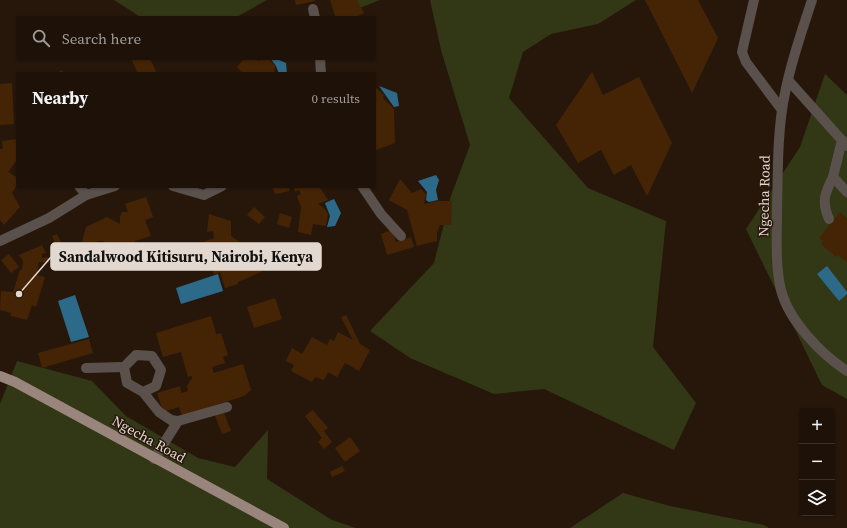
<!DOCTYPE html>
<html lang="en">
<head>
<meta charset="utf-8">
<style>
  body { margin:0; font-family:"Source Serif 4",serif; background:#251a12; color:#f1f3f6 }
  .controls { position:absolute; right:12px; bottom:12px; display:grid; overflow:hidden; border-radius:4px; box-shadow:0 1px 3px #0004 }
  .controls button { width:36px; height:36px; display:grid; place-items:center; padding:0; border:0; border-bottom:1px solid #3b3129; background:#1d1108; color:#f1f3f6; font:20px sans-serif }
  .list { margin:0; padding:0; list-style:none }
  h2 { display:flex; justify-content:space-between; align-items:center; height:52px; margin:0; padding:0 16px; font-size:17px }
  h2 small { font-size:13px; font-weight:400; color:#a09d9c }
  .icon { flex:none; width:22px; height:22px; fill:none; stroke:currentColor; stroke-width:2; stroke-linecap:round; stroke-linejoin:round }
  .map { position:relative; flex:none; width:847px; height:528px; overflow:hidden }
  .search { position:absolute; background:#1d1108; box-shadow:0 1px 3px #0004; left:16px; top:16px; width:360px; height:44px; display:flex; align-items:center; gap:10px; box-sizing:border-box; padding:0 14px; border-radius:4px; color:#a09d9c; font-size:15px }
  .panel { position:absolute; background:#1d1108; box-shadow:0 1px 3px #0004; left:16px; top:72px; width:360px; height:116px; border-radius:4px }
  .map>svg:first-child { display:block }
  .green { fill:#323716 }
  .water { fill:#2d6a8a }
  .building { fill:#452406 }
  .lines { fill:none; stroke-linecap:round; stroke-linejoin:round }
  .minor { stroke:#5a504c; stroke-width:10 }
  .major { stroke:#9a857c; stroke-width:10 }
  .labels { text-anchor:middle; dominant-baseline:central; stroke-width:3; stroke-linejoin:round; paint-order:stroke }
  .street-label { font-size:14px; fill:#e3d8d0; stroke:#27170b }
  .leader { fill:none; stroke:#e3d8d0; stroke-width:1.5 }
  .callout-dot { fill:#e3d8d0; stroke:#27170b; stroke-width:1.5 }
  .callout { fill:#e3d8d0; stroke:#e3d8d0; stroke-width:1.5 }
  .callout-label { font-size:15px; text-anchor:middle; font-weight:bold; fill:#111 }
</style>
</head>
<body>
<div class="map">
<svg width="847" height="528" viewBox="0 0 847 528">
  <rect width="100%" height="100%" fill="#27170b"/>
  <!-- green -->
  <g class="green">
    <polygon points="114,0 267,0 235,18 142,18"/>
    <polygon points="344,0 380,0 357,9"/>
    <polygon points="430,0 636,0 598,24 551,34 523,52 509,98 588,188 666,221 653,347 696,403 674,450 544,389 494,394 410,358 370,331 434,263 451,196 470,145 441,50"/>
    <polygon points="825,74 847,95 847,399 822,385 746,229 800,147"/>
    <polygon points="17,361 92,381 126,416 198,458 235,467 268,430 267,479 332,520 356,528 0,528 0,404"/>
    <polygon points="623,493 670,506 764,525 769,528 570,528"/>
  </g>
  <!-- water -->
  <g class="water">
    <polygon points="270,58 275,58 286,63 287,74 279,74 276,66"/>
    <polygon points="379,86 397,93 399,106 394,107"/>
    <polygon points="436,175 439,180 436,190 438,200 429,202 426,200 427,192 418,181"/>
    <polygon points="334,199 341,213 335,226 327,227 330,216 325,203"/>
    <polygon points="827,266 847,292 847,294 839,301 817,274"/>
    <polygon points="218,274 223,291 181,304 176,288"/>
    <polygon points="75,295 89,337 71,342 58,301"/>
  </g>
  <!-- building -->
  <g class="building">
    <polygon points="295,0 315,0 315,1 296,5"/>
    <polygon points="330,0 357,0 364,13 356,17 357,18 336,18"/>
    <polygon points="645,0 698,0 718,38 692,93"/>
    <polygon points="131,58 150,58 157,74 138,74"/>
    <polygon points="245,58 254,58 259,61 262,58 268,58 275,66 274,74 243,74 237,67"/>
    <polygon points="62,70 65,74 55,74"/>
    <polygon points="592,72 603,95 639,77 672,143 647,196 631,165 614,175 601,150 578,163 556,125"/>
    <polygon points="12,83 14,124 0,125 0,84"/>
    <polygon points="374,86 384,95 383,98 394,109 395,143 376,150 374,142"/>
    <polygon points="18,139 18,157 16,157 17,160 8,172 18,178 18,183 12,193 20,207 4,225 0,220 0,149 3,149 2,141"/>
    <polygon points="400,179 412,193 421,189 426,194 424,204 437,201 452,201 451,225 440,225 437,233 437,241 417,246 407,210 389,200"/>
    <polygon points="272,186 289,186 290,191 275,194"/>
    <polygon points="293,186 319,186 328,200 318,204 324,208 328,214 326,226 313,224 311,235 298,232 301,207 297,196 301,194 299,190 295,192"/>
    <polygon points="146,197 153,217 145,220 151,236 135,241 136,245 109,255 104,241 97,241 94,254 87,253 86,257 79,254 86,227 107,217 120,224 120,217 122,212 128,212 125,204"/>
    <polygon points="254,207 265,217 259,224 247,215"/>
    <polygon points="840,212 847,218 847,262 838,255 836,257 821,244 823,241 819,238"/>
    <polygon points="280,213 292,217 289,228 277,224"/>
    <polygon points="209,214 231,221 231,236 244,245 236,256 242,260 256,258 261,272 238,282 238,284 225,288 220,272 214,275 203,242 214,238 213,231 207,232"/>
    <polygon points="392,230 396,242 411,237 414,247 387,255 381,234"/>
    <polygon points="57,234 68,257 76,253 78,265 68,269 52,236"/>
    <polygon points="42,245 46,253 42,254 42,258 48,257 49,263 39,262 37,275 45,277 36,307 32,305 27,320 11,316 11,313 0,310 1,291 13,292 20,270 22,270 23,261 19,255"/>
    <polygon points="9,254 19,267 11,273 1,260"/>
    <polygon points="275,298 282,319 254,328 247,307"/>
    <polygon points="346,315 360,344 370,350 359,371 345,363 337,377 328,372 324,380 315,377 312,382 291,371 294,365 286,361 292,348 302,354 312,337 327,345 330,339 334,341 338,332 353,340 341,317"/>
    <polygon points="211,316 216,334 221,333 228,355 223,357 225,363 212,367 214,373 243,364 251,390 244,396 182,416 179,407 163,412 157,393 180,386 181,393 188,391 187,386 192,378 192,376 188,377 181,352 163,357 156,333"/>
    <polygon points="89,339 93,353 42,368 38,353"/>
    <polygon points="223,410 231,431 222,434 214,413"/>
    <polygon points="313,410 328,428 324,431 332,442 324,449 318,442 322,438 305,416"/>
    <polygon points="350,437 360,451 345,462 335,448"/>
    <polygon points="342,466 345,471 332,477 330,472"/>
  </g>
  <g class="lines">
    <!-- minor -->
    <g class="minor">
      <polyline points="754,0 742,52 746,62 782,110"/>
      <path d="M812,0C802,31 791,61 785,93C777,131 778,172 777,211C777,236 775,265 781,290C789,321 821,354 847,371"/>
      <polyline points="313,9 315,18"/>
      <polyline points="320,58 321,74"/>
      <polyline points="788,80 847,146"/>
      <polyline points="842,140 833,177 847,192"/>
      <polyline points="79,186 86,195"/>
      <polyline points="173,186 204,195 222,186"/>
      <polyline points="362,186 381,214 401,236"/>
      <path d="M829,219C821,201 825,193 833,177"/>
      <polyline points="0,241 49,218 86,195 115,186"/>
      <polyline points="86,368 124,367"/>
      <polyline points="143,392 156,386 161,370 152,356 136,355 124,367 127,383 143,392 159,412 171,420 178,421 227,407"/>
      <polyline points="154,459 178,421"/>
    </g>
    <!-- major -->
    <polyline class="major" points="0,376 15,382 284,528"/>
  </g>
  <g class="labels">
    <!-- street labels -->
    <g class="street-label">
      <text transform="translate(764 196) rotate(-89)">Ngecha Road</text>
      <text transform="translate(149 439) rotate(29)">Ngecha Road</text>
    </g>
  </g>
  <!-- callouts -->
  <path class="leader" d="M19 294L51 257"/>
  <circle class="callout-dot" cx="19" cy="294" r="4"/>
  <rect class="callout" x="51" y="243" width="270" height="27" rx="4"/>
  <g class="callout-label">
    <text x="186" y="262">Sandalwood Kitisuru, Nairobi, Kenya</text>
  </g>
</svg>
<div class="controls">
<button>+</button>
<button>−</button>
<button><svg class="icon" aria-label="layers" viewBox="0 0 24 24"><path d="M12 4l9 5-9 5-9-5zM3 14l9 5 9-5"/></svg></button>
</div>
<div class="search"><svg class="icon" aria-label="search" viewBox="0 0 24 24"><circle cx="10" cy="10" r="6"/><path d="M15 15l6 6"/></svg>Search here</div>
<section class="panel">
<h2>Nearby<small>0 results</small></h2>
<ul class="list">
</ul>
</section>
</div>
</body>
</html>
